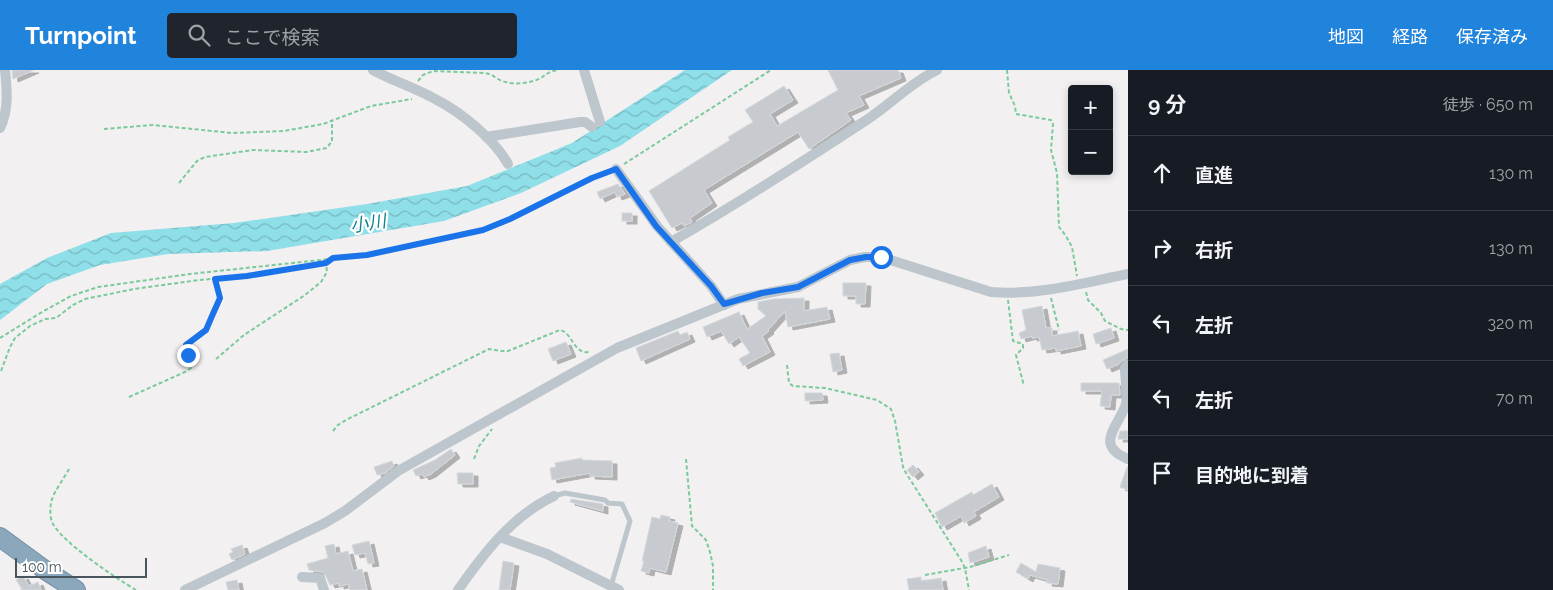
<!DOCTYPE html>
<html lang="ja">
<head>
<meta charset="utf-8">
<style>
  body { margin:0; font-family:Raleway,"Noto Sans JP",sans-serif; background:#20242c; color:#f1f3f6 }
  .controls { position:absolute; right:15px; top:15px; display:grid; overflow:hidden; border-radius:5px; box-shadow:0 2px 8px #0003 }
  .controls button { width:45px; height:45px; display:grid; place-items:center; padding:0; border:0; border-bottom:1px solid #363941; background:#171b24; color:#f1f3f6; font:25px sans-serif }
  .scale { position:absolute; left:15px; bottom:12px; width:132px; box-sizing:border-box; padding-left:5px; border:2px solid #48555d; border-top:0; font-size:14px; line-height:18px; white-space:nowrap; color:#48555d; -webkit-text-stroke:4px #fff; paint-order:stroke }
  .stop { position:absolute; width:15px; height:15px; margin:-11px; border:4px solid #1a73e8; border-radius:50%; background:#fff }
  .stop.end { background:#1a73e8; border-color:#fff; box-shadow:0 1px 5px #0008 }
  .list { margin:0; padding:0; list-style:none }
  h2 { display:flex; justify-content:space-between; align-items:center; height:65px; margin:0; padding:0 20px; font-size:21px }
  h2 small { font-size:16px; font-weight:400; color:#9ea1a6 }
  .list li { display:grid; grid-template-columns:32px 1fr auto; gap:15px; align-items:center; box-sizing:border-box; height:75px; padding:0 20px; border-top:1px solid #363941 }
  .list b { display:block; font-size:19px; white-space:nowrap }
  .list em { font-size:16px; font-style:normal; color:#9ea1a6 }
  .icon { flex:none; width:28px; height:28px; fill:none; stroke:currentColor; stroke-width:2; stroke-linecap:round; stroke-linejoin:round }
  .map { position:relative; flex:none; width:1128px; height:520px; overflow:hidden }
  header { display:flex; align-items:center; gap:30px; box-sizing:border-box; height:70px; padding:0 25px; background:#2084dc; color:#fff }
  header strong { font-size:24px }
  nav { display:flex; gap:28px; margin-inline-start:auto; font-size:18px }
  .search { width:350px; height:45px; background:#20242c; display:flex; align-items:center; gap:12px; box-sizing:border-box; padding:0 18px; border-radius:5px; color:#9ea1a6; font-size:19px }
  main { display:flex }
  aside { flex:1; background:#171b24 }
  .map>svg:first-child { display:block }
  .water { fill:url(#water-waves) }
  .building { fill:#c7cbcf; stroke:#d4d7db; filter:url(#shadow) }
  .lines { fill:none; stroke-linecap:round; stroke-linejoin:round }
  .highway-casing { stroke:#7592a8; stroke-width:20 }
  .path { stroke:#7aca9b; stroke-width:2; stroke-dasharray:4 2.5; stroke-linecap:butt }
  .lane { stroke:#bcc6cc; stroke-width:5 }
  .street { stroke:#bcc6cc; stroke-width:10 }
  .highway { stroke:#8aa7bc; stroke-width:18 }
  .route { stroke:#1a73e8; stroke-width:6 }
  .labels { text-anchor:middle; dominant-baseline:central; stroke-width:4.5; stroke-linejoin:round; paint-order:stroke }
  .water-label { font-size:18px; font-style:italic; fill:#128290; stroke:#fff }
</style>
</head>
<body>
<header>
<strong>Turnpoint</strong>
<div class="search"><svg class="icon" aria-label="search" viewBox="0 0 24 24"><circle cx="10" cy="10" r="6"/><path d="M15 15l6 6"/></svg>ここで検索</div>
<nav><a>地図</a><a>経路</a><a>保存済み</a></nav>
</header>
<main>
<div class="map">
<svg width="1128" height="520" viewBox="0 0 1128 520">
  <defs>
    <pattern id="water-waves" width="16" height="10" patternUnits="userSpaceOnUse" patternTransform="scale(1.25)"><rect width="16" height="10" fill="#8fdfe9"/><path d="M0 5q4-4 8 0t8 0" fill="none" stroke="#77b8c0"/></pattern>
    <filter id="shadow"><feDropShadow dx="5" dy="3" stdDeviation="0" flood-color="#0004"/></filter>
  </defs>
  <rect width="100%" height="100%" fill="#f2f0f0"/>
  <!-- water -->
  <polygon class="water" points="685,0 732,0 620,76 521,123 444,151 267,181 168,184 100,195 47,214 0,250 0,214 47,188 111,163 234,153 367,134 467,116 572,73"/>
  <!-- building -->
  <g class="building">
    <polygon points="12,0 34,0 13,9"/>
    <polygon points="828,0 898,0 901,8 859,26 864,35 846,43 851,50 809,79 798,62 704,120 712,133 690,148 692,152 684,156 682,153 672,158 649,121 730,70 728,67 753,52 745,40 784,16 793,30 770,44 777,56 838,20"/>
    <polygon points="618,114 625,124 617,127 615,122 600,129 597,122"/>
    <rect x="622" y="143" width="10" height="8"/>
    <polygon points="843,213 866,213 865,234 856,234 856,226 843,226"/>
    <polygon points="804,228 804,241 827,237 830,249 788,257 785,241 768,260 769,261 762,266 770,282 743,296 739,289 750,283 739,267 729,274 721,261 707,267 703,257 739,242 747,259 766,246 758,239 758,232 774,229"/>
    <polygon points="1042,236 1046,258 1052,258 1052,266 1078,261 1081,276 1056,281 1056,278 1042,280 1039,267 1032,268 1032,266 1021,269 1019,263 1026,260 1022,240"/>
    <polygon points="1111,258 1114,268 1096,274 1093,264"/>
    <polygon points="678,261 680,265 687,262 690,269 641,291 636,278"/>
    <polygon points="566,272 571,284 553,291 548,279"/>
    <polygon points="1128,279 1128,287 1123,290 1119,294 1107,299 1103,290"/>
    <polygon points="839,283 842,300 833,302 830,284"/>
    <polygon points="1081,313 1119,313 1120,325 1111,325 1110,337 1100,336 1102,321 1081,321"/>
    <polygon points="805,323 822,323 823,330 805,331"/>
    <polygon points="1120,361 1128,361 1128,369 1118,369"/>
    <polygon points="451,379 455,385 431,404 424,407 422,404 416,406 413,400 435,390"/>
    <polygon points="582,388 582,390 612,391 612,407 590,406 590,403 552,410 550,398 556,397 555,393"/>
    <polygon points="392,391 394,396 385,403 377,405 374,397"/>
    <polygon points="913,395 919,402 913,407 907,400"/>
    <polygon points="1127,397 1128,397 1128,420 1120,417"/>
    <polygon points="457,403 473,403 473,414 458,414"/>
    <polygon points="992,414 999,427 974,442 976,446 964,453 961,446 942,457 935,443 972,422 973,425"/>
    <polygon points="571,429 603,434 603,441 570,432"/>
    <polygon points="661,445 670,447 669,451 678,453 666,502 650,498 649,503 641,501 644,491 642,491 652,447 660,449"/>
    <polygon points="369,471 374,493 368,494 365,483 355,485 352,475"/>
    <polygon points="334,474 336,484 348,481 353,501 362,499 367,520 350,520 348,514 339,516 339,513 330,515 324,502 309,500 307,494 328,488 325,476"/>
    <polygon points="242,475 245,484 232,490 229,484 233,482 231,479"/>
    <polygon points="986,476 989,487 970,493 968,483"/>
    <polygon points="503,491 514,493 510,520 499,520"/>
    <polygon points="1021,493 1036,502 1038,494 1060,498 1058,514 1047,513 1048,510 1030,505 1028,509 1016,502"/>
    <polygon points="23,506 29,516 38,512 41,520 20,520 22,519 16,510"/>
    <polygon points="921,507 921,511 941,508 943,520 909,520 907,509"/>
    <polygon points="237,510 239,520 228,520 226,512"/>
  </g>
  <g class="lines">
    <defs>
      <polyline id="highway" points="0,467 45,500 76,520"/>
    </defs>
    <!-- highway casing -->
    <use href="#highway" class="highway-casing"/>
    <!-- path -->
    <g class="path">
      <polyline points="1007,0 1009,23 1015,36 1016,44 1051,50 1053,54 1051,80 1057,103 1059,157 1066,166 1072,177 1077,206"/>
      <path d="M418,11L423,5L433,1L485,3C492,4 493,6 498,9C508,15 523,14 533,11C544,9 544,2 558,0"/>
      <polyline points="104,59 153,55 232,63 284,61 323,54 371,36 412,29"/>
      <polyline points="624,94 771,0"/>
      <polyline points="179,113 197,91 205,87 253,80 306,82 327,78 332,71 332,50"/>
      <polyline points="1086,222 1088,230 1101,243 1105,251 1121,259 1128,260"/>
      <polyline points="1051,228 1059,260"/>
      <polyline points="1008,230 1013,271 1023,274 1023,278 1016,285 1024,316"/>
      <polyline points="0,268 42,242 71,226 98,217 190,204 367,185 412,177 483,160 608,102"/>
      <polyline points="216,289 244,265 305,225 321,212 327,202 326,193"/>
      <polyline points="787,295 789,313 793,316 825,318 877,330 891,339 895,351 903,397 906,403 961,490 965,498 969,520"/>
      <polyline points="1,301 10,277 15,268 30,256 45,249 56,248 73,235 85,229 134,219 199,210 247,206 326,193 331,189"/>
      <polyline points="129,327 185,302 191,298 186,275 206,260 213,246 219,228 215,209"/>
      <path d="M333,361L338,355L346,350L489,279L501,281H508L560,260C573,263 573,284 589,282"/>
      <polyline points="474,389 479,376 492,359"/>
      <polyline points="686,389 692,456 706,470 710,482 713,496 713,520"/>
      <path d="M69,399C64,409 53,422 51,433C50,439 50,447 52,452C61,472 116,508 136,520"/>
      <polyline points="925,505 970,497 1009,485"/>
    </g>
    <!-- lane -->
    <polyline class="lane" points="554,426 565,423 605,430 608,433 622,434 630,451 611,516"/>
    <!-- street -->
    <g class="street">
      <path d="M373,0C393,11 416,18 437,30C462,43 494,69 508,94"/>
      <polyline points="584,0 600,52"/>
      <path d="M0,58C9,40 7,20 5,0"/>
      <polyline points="486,67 580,52 585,52 592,57"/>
      <polyline points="616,99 657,156 711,216 724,235"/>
      <path d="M671,172C737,134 801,93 865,51C890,35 910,13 937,0"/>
      <path d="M1128,294L1125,298C1125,308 1128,324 1126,334C1119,356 1093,375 1128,389"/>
      <polyline points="500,467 547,484 619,520"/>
      <polyline points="302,507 320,508 324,520"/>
      <path d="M185,520L325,453L345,441L398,401L617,278L738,229L798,217L850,190L865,187H881L991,222C1037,226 1083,213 1128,204"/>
      <path d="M458,520C484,483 512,446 554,426"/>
    </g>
    <!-- highway -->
    <use href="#highway" class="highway"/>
  </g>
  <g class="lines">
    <!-- route -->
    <polyline class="route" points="188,285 186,275 206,260 212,246 220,228 215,209 247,206 326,193 333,188 367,185 483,160 510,149 592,108 616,99 656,156 711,216 724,234 762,223 798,217 850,190 866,187 881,187"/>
  </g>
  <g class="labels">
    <!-- water labels -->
    <g class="water-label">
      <text transform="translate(368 153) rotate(-9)">小川</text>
    </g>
  </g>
</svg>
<div class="controls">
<button>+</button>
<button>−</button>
</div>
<div class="scale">100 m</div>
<div class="stop" style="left:881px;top:187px"></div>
<div class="stop end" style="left:188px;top:285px"></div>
</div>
<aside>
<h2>9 分<small>徒歩 · 650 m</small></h2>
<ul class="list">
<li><svg class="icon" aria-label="ahead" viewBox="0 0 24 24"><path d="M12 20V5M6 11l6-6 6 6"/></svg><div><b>直進</b></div><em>130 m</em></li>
<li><svg class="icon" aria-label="right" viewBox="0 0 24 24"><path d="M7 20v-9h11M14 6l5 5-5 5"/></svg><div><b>右折</b></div><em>130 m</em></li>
<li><svg class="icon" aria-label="left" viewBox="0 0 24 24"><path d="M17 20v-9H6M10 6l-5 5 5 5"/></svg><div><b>左折</b></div><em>320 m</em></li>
<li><svg class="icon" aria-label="left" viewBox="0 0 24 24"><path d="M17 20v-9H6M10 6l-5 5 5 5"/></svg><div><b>左折</b></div><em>70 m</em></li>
<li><svg class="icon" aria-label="arrive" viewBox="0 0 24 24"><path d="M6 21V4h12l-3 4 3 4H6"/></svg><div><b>目的地に到着</b></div></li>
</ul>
</aside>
</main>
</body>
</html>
